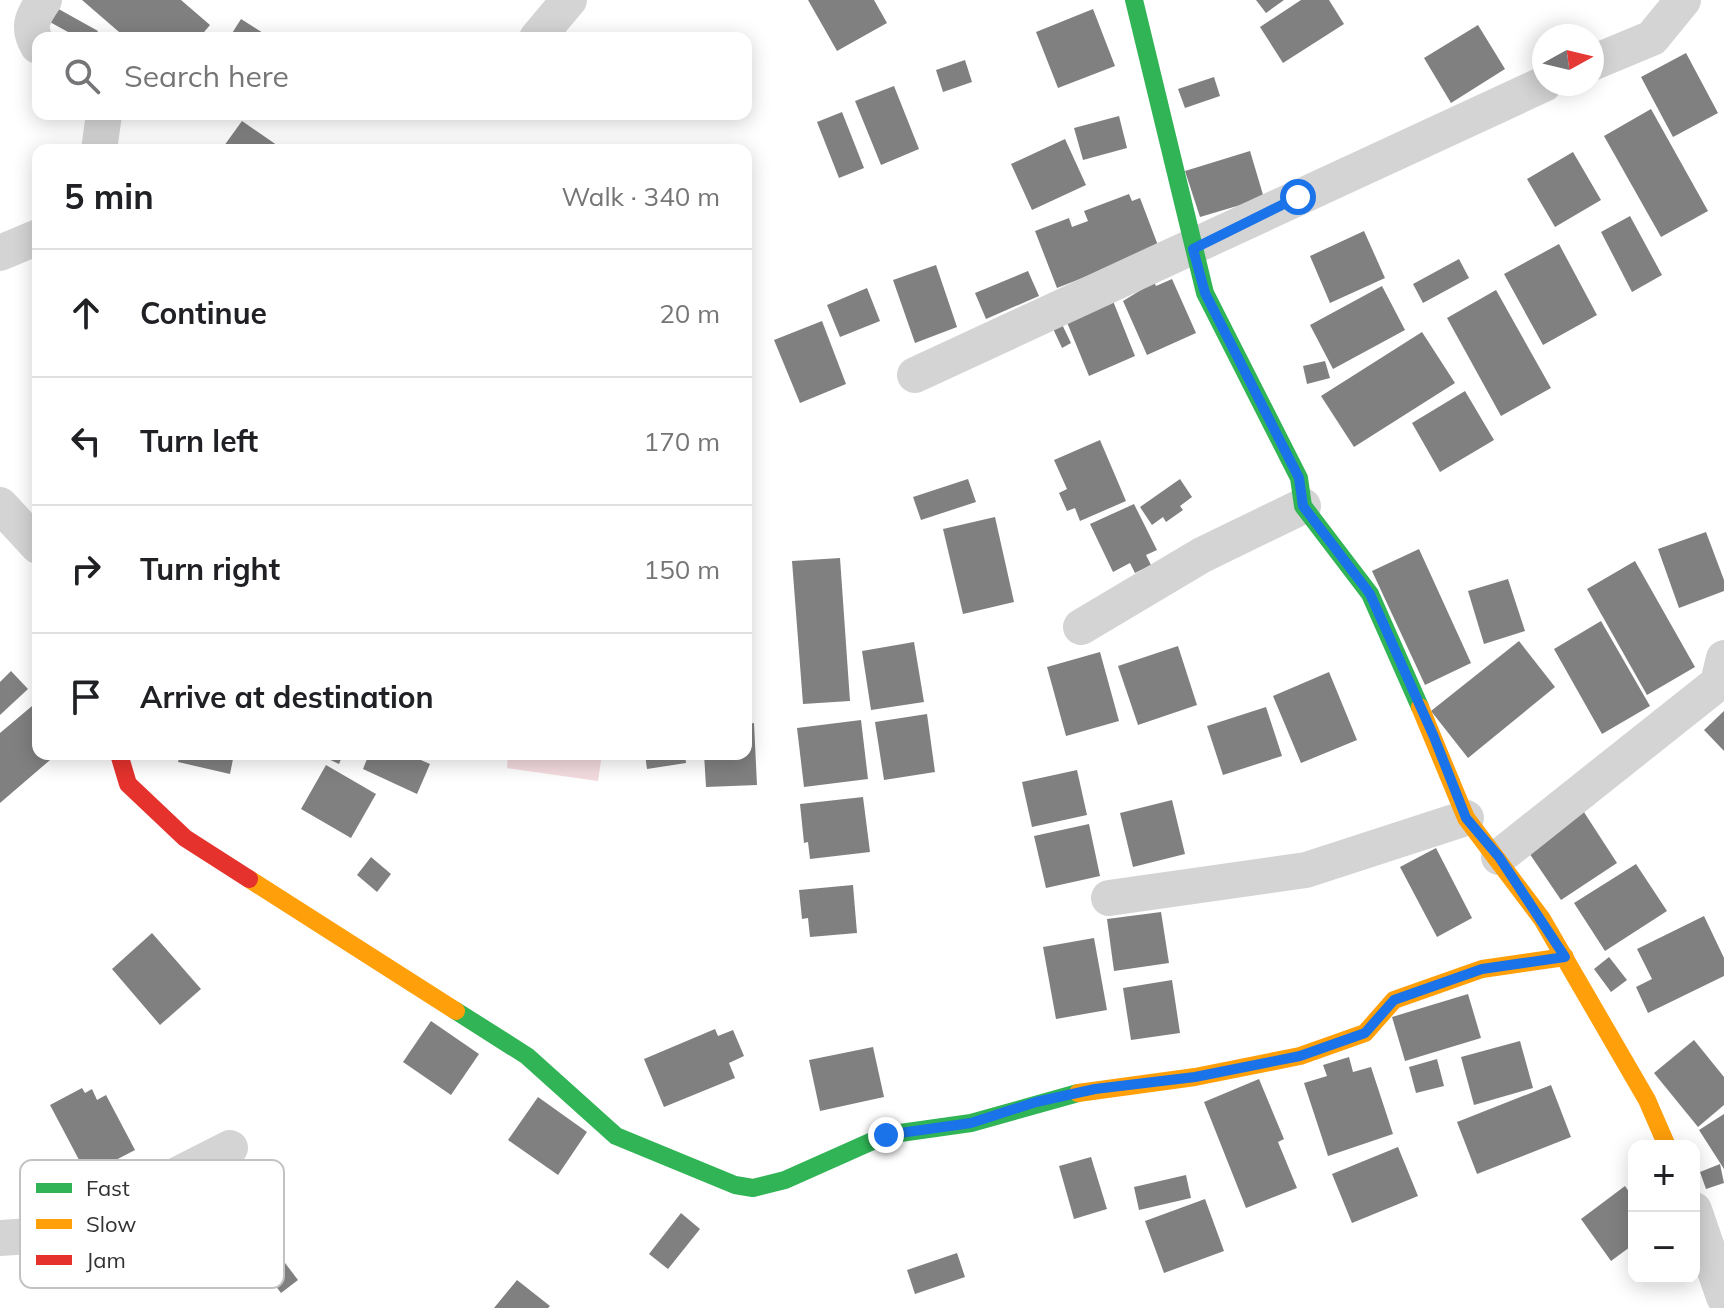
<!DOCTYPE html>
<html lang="en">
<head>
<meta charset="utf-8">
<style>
  body { margin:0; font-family:Mulish,sans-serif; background:#f6f6f6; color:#202124 }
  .controls { position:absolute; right:24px; bottom:24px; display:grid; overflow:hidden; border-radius:16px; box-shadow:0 4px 20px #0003 }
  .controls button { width:72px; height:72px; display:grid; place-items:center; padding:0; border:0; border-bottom:2px solid #e0e0e0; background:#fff; color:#202124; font:40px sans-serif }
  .compass { position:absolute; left:1532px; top:24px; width:72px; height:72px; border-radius:50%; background:#fff; box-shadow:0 4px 20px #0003; rotate:82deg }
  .stop { position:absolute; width:24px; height:24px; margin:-18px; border:6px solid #1a73e8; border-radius:50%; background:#fff }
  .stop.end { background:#1a73e8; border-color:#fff; box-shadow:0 2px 8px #0008 }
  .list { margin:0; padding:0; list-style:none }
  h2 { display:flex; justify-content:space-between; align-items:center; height:104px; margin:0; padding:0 32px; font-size:34px }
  h2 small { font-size:26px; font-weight:400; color:#757577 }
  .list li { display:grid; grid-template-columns:52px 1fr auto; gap:24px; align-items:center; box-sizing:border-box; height:128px; padding:0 32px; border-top:2px solid #e0e0e0 }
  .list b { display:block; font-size:30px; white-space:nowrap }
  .list em { font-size:26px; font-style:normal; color:#757577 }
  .icon { flex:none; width:44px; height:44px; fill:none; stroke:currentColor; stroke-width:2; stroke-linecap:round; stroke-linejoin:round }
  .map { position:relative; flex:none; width:1724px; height:1308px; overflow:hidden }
  .search { position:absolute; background:#fff; box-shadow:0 4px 20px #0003; left:32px; top:32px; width:720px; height:88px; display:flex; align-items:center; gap:20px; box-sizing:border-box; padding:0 28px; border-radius:16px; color:#757577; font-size:30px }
  .panel { position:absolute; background:#fff; box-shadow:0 4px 20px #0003; left:32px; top:144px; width:720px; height:616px; border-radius:16px }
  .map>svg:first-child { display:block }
  .water { fill:#f4dbe0 }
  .building { fill:#808080 }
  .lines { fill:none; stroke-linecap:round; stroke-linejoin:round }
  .street { stroke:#d4d4d4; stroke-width:36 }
  .fast { stroke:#30b455; stroke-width:18 }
  .slow { stroke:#ff9f0a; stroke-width:18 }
  .jam { stroke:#e5322d; stroke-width:18 }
  .route { stroke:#1a73e8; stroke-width:10 }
  .key { fill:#fff; stroke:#c2c2c2; stroke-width:2 }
  .key-label { font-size:22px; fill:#323232 }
</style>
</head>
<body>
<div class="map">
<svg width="1724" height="1308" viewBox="0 0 1724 1308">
  <rect width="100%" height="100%" fill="#fff"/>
  <!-- water -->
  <polygon class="water" points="508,754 602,754 598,781 507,768"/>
  <!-- building -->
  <g class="building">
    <polygon points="82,0 181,0 210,25 199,38 126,38"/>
    <polygon points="808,0 874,0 887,23 837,51"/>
    <polygon points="1256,0 1284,0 1266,13"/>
    <polygon points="1301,0 1329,0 1344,24 1283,63 1260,27"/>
    <polygon points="55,7 98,31 94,38 79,38 48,21"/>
    <polygon points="1093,9 1115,66 1058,88 1036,32"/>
    <polygon points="241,19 271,38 229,38"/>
    <polygon points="1478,25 1505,69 1451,103 1424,58"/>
    <polygon points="1686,53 1718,113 1673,137 1641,77"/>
    <polygon points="965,60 972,82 943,92 936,70"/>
    <polygon points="1214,77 1220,96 1185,108 1178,89"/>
    <polygon points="894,86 919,149 881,165 855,101"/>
    <polygon points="1651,109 1708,211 1661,237 1604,136"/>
    <polygon points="842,112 864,168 839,178 817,122"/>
    <polygon points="1119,116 1127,148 1083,160 1074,128"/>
    <polygon points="242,121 284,150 221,150"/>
    <polygon points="1065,139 1086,185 1032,210 1011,164"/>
    <polygon points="1250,151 1264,198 1200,217 1185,171"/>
    <polygon points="1573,152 1601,200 1555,227 1527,179"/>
    <polygon points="1129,194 1132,201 1140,198 1159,248 1057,288 1035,231 1069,218 1072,227 1088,221 1084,211"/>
    <polygon points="1630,216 1662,275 1632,292 1601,232"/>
    <polygon points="1364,231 1385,278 1330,303 1310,256"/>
    <polygon points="1559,244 1597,315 1543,345 1504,274"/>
    <polygon points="1459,259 1469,278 1423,303 1413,284"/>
    <polygon points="936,265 957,327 915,343 893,280"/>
    <polygon points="1028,271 1039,296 986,319 975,293"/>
    <polygon points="1172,279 1196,333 1147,355 1123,301 1154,282 1156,286"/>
    <polygon points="1382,286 1405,330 1333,369 1310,325"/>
    <polygon points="867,288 880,321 840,337 827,305"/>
    <polygon points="1496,290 1551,388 1501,416 1447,318"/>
    <polygon points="1113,301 1135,356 1089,376 1066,320"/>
    <polygon points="1058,316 1071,343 1062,348 1049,320"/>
    <polygon points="822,321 846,384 800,403 774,340"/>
    <polygon points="1422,332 1455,383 1354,447 1321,396"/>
    <polygon points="1325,361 1330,378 1307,384 1303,366"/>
    <polygon points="1465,391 1494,440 1440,472 1412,423"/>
    <polygon points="1100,440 1126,501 1080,521 1075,508 1067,511 1059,493 1067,489 1054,460"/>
    <polygon points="968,479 976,502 921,520 913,497"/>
    <polygon points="1180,479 1192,497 1180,506 1183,510 1166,522 1163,517 1152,525 1140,507"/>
    <polygon points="1134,504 1157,550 1146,555 1151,565 1135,573 1130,563 1113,572 1090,524"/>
    <polygon points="995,517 1014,602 963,614 943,529"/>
    <polygon points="1706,532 1724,580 1724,591 1679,608 1658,549"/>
    <polygon points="1419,549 1471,663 1425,685 1372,571"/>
    <polygon points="840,558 850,701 803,704 792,561"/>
    <polygon points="1635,561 1695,667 1647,695 1587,589"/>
    <polygon points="1508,579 1525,631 1484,644 1468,591"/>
    <polygon points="1601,621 1650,706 1602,734 1554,649"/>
    <polygon points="1519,641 1555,687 1468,758 1431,711"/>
    <polygon points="914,642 924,702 871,710 862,651"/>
    <polygon points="1178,646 1197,705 1138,725 1118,666"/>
    <polygon points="1100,652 1119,721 1066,736 1047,667"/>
    <polygon points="11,671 28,689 0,715 0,682"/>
    <polygon points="1329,672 1357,740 1301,763 1273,696"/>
    <polygon points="38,701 38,754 57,754 0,803 0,733"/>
    <polygon points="1266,707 1282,756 1223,775 1207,726"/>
    <polygon points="1724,711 1724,751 1704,730"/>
    <polygon points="927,714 935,772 884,780 875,722"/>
    <polygon points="861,720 868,779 804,787 797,728"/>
    <polygon points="754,723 757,785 706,787 704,754 746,754 746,724"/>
    <polygon points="180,754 234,754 230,774 178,762"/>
    <polygon points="318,754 343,754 339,764"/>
    <polygon points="369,754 407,754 430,764 417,794 363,769"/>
    <polygon points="645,754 685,754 686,763 647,769"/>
    <polygon points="326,765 376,794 351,838 301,809"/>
    <polygon points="1077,770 1087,815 1032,827 1022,782"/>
    <polygon points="863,797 870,852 810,859 808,842 804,843 800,804"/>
    <polygon points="1172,800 1185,854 1133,867 1120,813"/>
    <polygon points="1580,806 1617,863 1561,900 1523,844"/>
    <polygon points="1089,824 1100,876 1046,888 1034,836"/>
    <polygon points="1436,848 1472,918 1437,937 1400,867"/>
    <polygon points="371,857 391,874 377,892 357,875"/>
    <polygon points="1636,864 1667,911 1605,951 1574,903"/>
    <polygon points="853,885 857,933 810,937 808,918 802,919 799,890"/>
    <polygon points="1161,912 1169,963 1114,971 1107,919"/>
    <polygon points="1704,916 1724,958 1724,976 1648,1013 1636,987 1652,979 1637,949"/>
    <polygon points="152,933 201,989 160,1025 112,969"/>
    <polygon points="1094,938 1107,1010 1056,1019 1043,947"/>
    <polygon points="1609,957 1627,980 1611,992 1594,969"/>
    <polygon points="1172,980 1180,1033 1131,1040 1123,988"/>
    <polygon points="1468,994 1481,1038 1405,1061 1392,1017"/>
    <polygon points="431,1021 479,1054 451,1095 403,1062"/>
    <polygon points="715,1029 718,1036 733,1030 744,1056 729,1063 735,1078 664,1107 644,1059"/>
    <polygon points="1694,1040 1724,1077 1724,1105 1698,1127 1654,1073"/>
    <polygon points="1520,1041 1533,1088 1474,1105 1461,1057"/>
    <polygon points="873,1047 884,1097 820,1111 809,1060"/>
    <polygon points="1349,1057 1353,1072 1371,1067 1393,1134 1328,1156 1304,1083 1327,1076 1323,1065"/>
    <polygon points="1437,1059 1444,1086 1416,1093 1409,1067"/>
    <polygon points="1259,1079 1284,1139 1278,1142 1297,1188 1246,1208 1204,1102"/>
    <polygon points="1551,1085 1571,1137 1477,1174 1457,1122"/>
    <polygon points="82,1088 85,1093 92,1089 97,1100 106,1095 135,1150 87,1175 50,1105"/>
    <polygon points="538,1097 587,1132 558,1175 508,1140"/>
    <polygon points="1724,1114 1724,1169 1699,1130"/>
    <polygon points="1398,1147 1418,1196 1352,1223 1332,1174"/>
    <polygon points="1091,1157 1107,1209 1074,1219 1059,1166"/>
    <polygon points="1720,1164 1724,1183 1706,1189 1700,1172"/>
    <polygon points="1186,1175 1191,1198 1139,1210 1134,1187"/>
    <polygon points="1625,1186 1634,1199 1634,1244 1611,1261 1581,1219"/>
    <polygon points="1205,1199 1224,1251 1164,1273 1145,1221"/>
    <polygon points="681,1213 700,1229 668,1269 649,1254"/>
    <polygon points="957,1253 965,1277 915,1294 907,1270"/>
    <polygon points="282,1259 298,1280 281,1293 265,1272"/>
    <polygon points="517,1280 550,1306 548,1308 494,1308"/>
  </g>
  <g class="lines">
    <!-- street -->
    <g class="street">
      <polyline points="537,38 569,0"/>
      <path d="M38,46C27,28 32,17 44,0"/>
      <polyline points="1592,63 1652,38 1683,0"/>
      <polyline points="99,150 104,114"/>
      <polyline points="0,253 38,237"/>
      <polyline points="915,375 1544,84"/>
      <polyline points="0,505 38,546"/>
      <polyline points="1081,627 1202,555 1303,506"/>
      <polyline points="1499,857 1718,683 1724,658"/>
      <polyline points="1109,898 1306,870 1466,818"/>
      <polyline points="1694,1210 1724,1297"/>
      <polyline points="0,1238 60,1234 230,1148"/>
    </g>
    <!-- fast -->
    <g class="fast">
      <polyline points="1134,0 1205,293 1299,478 1303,506 1370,594 1420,707"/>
      <polyline points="456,1011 527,1056 616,1136 735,1185 753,1188 785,1180 886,1135 971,1123 1078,1093"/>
    </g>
    <!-- slow -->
    <g class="slow">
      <polyline points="1420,707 1466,818 1542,919 1647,1100 1667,1146"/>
      <polyline points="249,879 456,1011"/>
      <polyline points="1078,1093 1195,1077 1300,1056 1365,1033 1394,1000 1482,969 1565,957"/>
    </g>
    <!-- jam -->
    <polyline class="jam" points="119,754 128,784 185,838 249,879"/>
  </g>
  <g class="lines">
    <!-- route -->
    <polyline class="route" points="886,1135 971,1123 1036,1102 1095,1089 1195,1077 1300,1056 1365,1033 1394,1000 1482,969 1565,957 1499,857 1466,818 1434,737 1370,594 1303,506 1299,478 1205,293 1193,249 1298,197"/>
  </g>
  <!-- legend -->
  <rect x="20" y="1160" width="264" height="128" rx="12" class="key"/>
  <rect x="36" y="1183" width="36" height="10" fill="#30b455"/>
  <rect x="36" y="1219" width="36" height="10" fill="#ff9f0a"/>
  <rect x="36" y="1255" width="36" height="10" fill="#e5322d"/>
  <g class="key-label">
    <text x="86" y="1196">Fast</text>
    <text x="86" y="1232">Slow</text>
    <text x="86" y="1268">Jam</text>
  </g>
</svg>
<div class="controls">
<button>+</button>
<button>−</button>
</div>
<svg class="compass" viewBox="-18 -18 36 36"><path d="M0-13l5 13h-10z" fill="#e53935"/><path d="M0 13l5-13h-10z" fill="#757577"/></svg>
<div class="stop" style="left:1298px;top:197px"></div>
<div class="stop end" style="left:886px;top:1135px"></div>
<div class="search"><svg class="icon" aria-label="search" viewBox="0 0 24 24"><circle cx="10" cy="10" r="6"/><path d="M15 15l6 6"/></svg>Search here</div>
<section class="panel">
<h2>5 min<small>Walk · 340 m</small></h2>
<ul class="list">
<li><svg class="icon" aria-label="ahead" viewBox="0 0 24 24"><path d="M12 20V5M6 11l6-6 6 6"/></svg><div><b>Continue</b></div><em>20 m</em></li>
<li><svg class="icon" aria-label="left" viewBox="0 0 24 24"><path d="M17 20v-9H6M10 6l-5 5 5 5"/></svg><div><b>Turn left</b></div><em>170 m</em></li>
<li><svg class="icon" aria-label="right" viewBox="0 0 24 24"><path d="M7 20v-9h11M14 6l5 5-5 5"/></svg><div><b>Turn right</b></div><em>150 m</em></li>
<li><svg class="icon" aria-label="arrive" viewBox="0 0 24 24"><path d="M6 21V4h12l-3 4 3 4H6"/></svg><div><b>Arrive at destination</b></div></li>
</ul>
</section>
</div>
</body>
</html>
